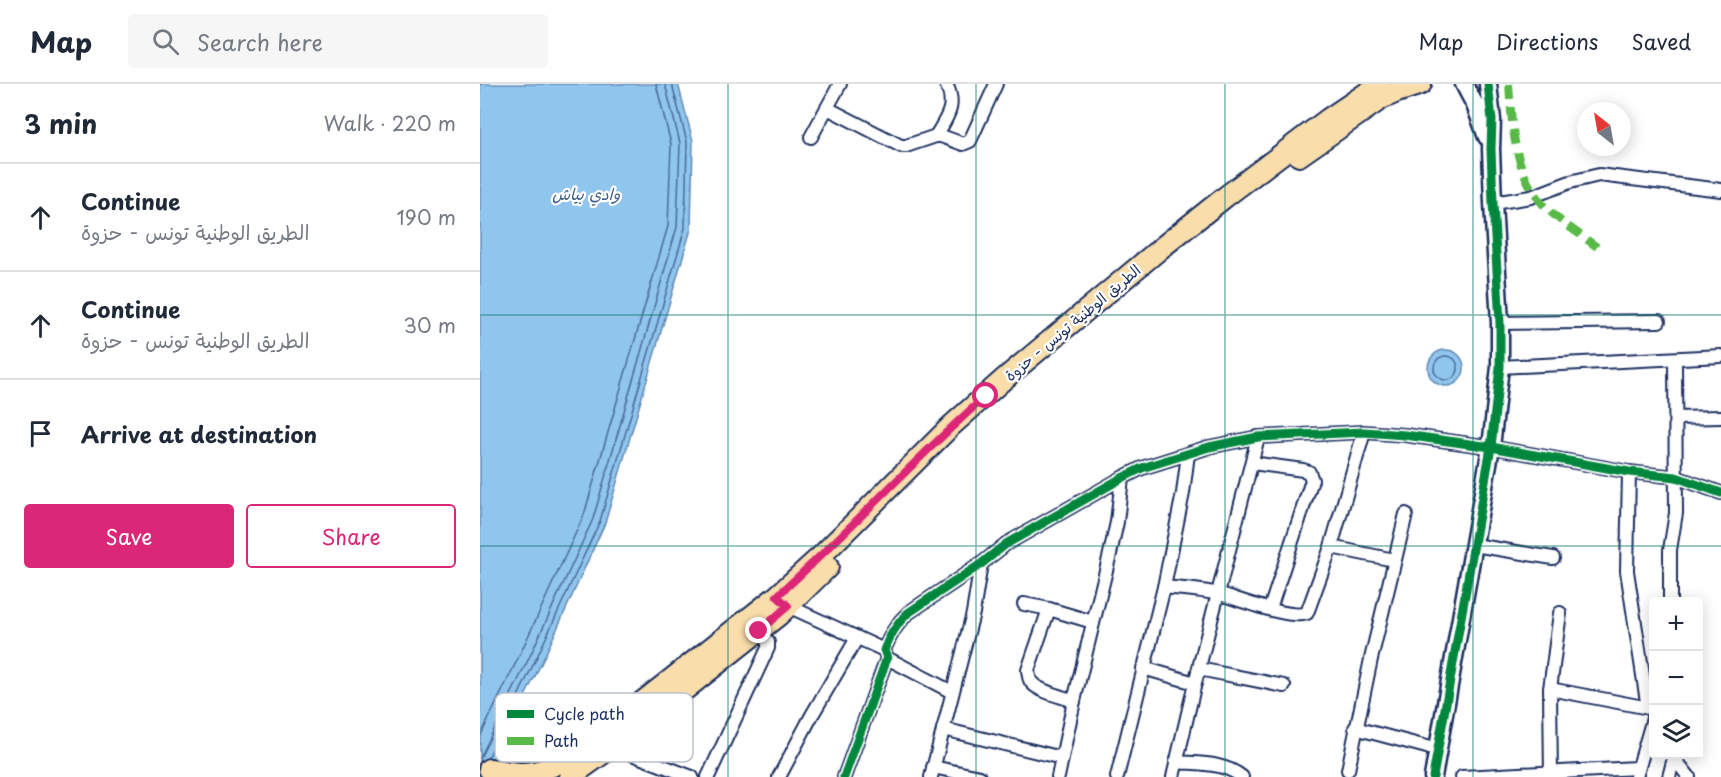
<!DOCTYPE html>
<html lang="en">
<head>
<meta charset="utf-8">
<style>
  body { margin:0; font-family:"Playpen Sans","Playpen Sans Arabic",sans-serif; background:#f6f6f7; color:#1f2937 }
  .controls { position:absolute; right:18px; bottom:18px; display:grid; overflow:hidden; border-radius:6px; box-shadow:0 3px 15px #0003 }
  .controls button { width:54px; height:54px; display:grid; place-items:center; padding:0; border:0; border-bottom:2px solid #e0e1e3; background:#fff; color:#1f2937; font:30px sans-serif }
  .compass { position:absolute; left:1097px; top:18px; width:54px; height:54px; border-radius:50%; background:#fff; box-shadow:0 3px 15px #0003; rotate:329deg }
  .stop { position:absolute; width:18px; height:18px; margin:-14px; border:4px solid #db2777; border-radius:50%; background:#fff }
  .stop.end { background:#db2777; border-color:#fff; box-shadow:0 2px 6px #0008 }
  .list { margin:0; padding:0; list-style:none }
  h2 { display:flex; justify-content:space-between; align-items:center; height:78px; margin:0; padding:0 24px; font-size:26px }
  h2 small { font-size:20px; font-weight:400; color:#747a83 }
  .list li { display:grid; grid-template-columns:39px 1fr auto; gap:18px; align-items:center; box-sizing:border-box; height:108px; padding:0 24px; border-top:2px solid #e0e1e3 }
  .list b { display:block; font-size:22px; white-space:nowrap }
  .list p { margin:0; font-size:20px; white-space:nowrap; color:#747a83 }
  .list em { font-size:20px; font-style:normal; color:#747a83 }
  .actions { display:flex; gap:12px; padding:18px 24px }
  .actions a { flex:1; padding:14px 0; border:2px solid #db2777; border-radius:6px; text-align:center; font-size:21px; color:#db2777 }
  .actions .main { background:#db2777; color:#fff }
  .icon { flex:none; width:33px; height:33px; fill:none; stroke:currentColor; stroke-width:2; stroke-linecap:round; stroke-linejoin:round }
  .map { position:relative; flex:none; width:1241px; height:693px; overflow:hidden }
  header { display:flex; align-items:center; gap:36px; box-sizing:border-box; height:84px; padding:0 30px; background:#fff; border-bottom:2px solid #e0e1e3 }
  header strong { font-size:28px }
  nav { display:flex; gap:33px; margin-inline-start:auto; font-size:21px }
  .search { width:420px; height:54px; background:#f6f6f7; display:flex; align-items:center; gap:15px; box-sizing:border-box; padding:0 21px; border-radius:6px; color:#747a83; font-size:22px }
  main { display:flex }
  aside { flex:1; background:#fff }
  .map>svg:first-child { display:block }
  .water { fill:#90c5ee; stroke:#6189b4; stroke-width:1.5 }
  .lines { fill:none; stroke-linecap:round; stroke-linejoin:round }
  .shore { stroke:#4a6b98; stroke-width:1.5 }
  .street-casing { stroke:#1b2f5e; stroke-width:16 }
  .secondary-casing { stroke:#1b2f5e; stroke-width:21 }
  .primary-casing { stroke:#1b2f5e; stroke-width:24 }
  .street { stroke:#fff; stroke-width:12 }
  .secondary { stroke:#fff; stroke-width:16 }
  .primary { stroke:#f9ddab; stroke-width:20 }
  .quiet { stroke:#58b947; stroke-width:8; stroke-dasharray:15 8; stroke-linecap:butt }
  .cycleway-casing { stroke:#fff; stroke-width:13 }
  .cycleway { stroke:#00873e; stroke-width:9 }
  .route { stroke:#db2777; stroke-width:8 }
  .grid { fill:none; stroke:#0f766e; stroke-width:1.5; stroke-opacity:0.55 }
  .labels { text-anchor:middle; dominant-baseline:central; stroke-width:4.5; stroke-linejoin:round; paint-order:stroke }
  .street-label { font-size:15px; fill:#1b2f5e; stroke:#fff }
  .water-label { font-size:16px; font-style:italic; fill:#3e5c89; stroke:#fff }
  .key { fill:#fff; stroke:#bbc1cf; stroke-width:1.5 }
  .key-label { font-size:16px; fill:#1b2f5e }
</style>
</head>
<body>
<header>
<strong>Map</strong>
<div class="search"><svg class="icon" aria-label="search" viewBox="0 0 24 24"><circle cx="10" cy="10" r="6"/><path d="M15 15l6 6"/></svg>Search here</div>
<nav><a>Map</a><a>Directions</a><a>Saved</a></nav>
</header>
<main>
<aside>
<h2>3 min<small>Walk · 220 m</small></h2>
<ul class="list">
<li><svg class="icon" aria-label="ahead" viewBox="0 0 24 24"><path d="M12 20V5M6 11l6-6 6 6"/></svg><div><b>Continue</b><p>الطريق الوطنية تونس - حزوة</p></div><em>190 m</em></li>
<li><svg class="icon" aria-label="ahead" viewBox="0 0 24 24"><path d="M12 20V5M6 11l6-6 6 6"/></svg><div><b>Continue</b><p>الطريق الوطنية تونس - حزوة</p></div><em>30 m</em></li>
<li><svg class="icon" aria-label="arrive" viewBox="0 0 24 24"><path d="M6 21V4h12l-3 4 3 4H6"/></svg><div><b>Arrive at destination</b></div></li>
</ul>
<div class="actions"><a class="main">Save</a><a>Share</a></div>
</aside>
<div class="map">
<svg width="1241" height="693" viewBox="0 0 1241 693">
  <rect width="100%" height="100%" fill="#fff"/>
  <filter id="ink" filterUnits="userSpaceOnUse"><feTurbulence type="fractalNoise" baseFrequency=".0167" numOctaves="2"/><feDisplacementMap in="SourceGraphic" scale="12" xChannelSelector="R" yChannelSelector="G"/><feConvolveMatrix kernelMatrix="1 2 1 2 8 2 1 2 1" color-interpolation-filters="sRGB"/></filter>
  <g filter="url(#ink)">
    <!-- water -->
    <g class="water">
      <polygon points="0,0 198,0 213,57 211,145 125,439 62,578 5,693 0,693"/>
      <circle cx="966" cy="284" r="18"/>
    </g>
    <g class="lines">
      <!-- shore -->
      <g class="shore">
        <circle cx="966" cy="284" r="12"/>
        <polyline points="0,653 41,568 104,431 188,142 191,60 176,0"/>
        <polyline points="0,674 50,572 113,435 197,143 200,59 185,0"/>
        <polyline points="8,674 56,575 120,437 205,144 207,58 192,0"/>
      </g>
      <defs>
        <g id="street">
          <polyline points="347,24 421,62 426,62 456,52 461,52 483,60 490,57 516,0"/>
          <path d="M456,52C467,33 477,22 466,0"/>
          <polyline points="331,53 360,0"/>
          <polyline points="1013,119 1051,113 1090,98 1119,91 1241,106"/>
          <polyline points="1020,239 1179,237"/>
          <polyline points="1020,283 1241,272"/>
          <polyline points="1196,334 1241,333"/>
          <polyline points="772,379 823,386 829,388 832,396 790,525"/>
          <polyline points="1149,388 1147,487 1168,624"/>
          <polyline points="994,461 1073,474"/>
          <polyline points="851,463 914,476"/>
          <path d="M684,503C702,505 722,506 740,510C758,515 811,536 827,529L851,463L884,348"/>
          <polyline points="1190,518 1190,466 1196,429 1195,275"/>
          <polyline points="305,519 308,522 404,566"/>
          <polyline points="544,520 569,525 613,538"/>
          <path d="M569,525L548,586C549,591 548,596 553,600C561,608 583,613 594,617"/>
          <polyline points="407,574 472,608"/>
          <polyline points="663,584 715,599"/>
          <polyline points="719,585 804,602"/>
          <polyline points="1070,605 1174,625"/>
          <polyline points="875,644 958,666"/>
          <polyline points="463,645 582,674"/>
          <polyline points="139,658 144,665 149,669 212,693"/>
          <polyline points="1194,674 1209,693"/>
          <path d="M696,678C719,680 744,678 762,693"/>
          <polyline points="453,683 500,693"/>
          <polyline points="868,686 891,575 926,430"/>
          <polyline points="228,693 288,564 288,558 279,547"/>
          <polyline points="299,693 332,631 377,554"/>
          <path d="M364,693L407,574L404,566C410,552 416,540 428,529L501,480L526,460L642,394L662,384L729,363L778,353L884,348L925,351L1011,363L1149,388L1196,393L1241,409"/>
          <polyline points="451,693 493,529 501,480"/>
          <polyline points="578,693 594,617 630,470 637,438 642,394"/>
          <polyline points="637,693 684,503 703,409 708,370"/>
          <polyline points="693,693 715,599 778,353"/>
          <polyline points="982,693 1157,684"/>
          <polyline points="1071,693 1070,605 1080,529"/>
          <polyline points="1156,693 1174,631"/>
          <polyline points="1189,693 1195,670"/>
        </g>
        <g id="secondary">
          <polyline points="984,0 995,21 1007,53"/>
          <polyline points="953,693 1011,363 1020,283 1020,239 1013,119 1011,65 1012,36 1008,0"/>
        </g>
        <g id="primary">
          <polyline points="819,72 901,15 917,8 941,0"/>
          <path d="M9,685C20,686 32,689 43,689C65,689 83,677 101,666L297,512L340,473L471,342L524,295L681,164L745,113L848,35L900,0"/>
          <polyline points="90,693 139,658 299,531 348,483"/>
        </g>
      </defs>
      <!-- street casing -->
      <use href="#street" class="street-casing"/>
      <!-- secondary casing -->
      <use href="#secondary" class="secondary-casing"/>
      <!-- primary casing -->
      <use href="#primary" class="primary-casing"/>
      <!-- street -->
      <use href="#street" class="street"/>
      <!-- secondary -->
      <use href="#secondary" class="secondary"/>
      <!-- primary -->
      <use href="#primary" class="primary"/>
      <!-- quiet -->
      <path class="quiet" d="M1029,0C1032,44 1034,89 1065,123C1080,138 1100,150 1117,163"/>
      <defs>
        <g id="cycleway">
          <path d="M364,693L407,574L404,566C410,552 416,540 428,529L501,480L526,460L642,394L662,384L729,363L778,353L884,348L925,351L1011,363L1149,388L1196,393L1241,409"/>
          <polyline points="953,693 1011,363 1020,283 1020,239 1013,119 1011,65 1012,36 1008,0"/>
        </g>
      </defs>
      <!-- cycleway casing -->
      <use href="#cycleway" class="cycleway-casing"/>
      <!-- cycleway -->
      <use href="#cycleway" class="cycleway"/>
    </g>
  </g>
  <g class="lines" filter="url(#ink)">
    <!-- route -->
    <path class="route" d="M279,547L308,522L297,512C369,448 433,376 506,312"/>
  </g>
  <!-- grid -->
  <path class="grid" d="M248,0V693M496,0V693M745,0V693M993,0V693M0,231H1241M0,462H1241"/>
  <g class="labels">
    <!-- street labels -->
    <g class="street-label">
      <text transform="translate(592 238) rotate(-40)">الطريق الوطنية تونس - حزوة</text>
    </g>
    <!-- water labels -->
    <g class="water-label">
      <text x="106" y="109">وادي بياش</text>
    </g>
  </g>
  <!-- legend -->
  <rect x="15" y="609" width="198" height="69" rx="9" class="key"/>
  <rect x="27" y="626" width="27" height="8" fill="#00873e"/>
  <rect x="27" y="653" width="27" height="8" fill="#58b947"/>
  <g class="key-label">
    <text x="64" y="636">Cycle path</text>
    <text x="64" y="663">Path</text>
  </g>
</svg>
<div class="controls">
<button>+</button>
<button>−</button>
<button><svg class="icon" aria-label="layers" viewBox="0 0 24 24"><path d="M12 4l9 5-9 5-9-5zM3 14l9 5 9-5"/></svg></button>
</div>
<svg class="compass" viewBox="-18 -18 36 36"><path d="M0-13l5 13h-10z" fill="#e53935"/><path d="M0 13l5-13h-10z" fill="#747a83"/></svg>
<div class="stop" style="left:506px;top:312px"></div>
<div class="stop end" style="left:279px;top:547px"></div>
</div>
</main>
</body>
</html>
